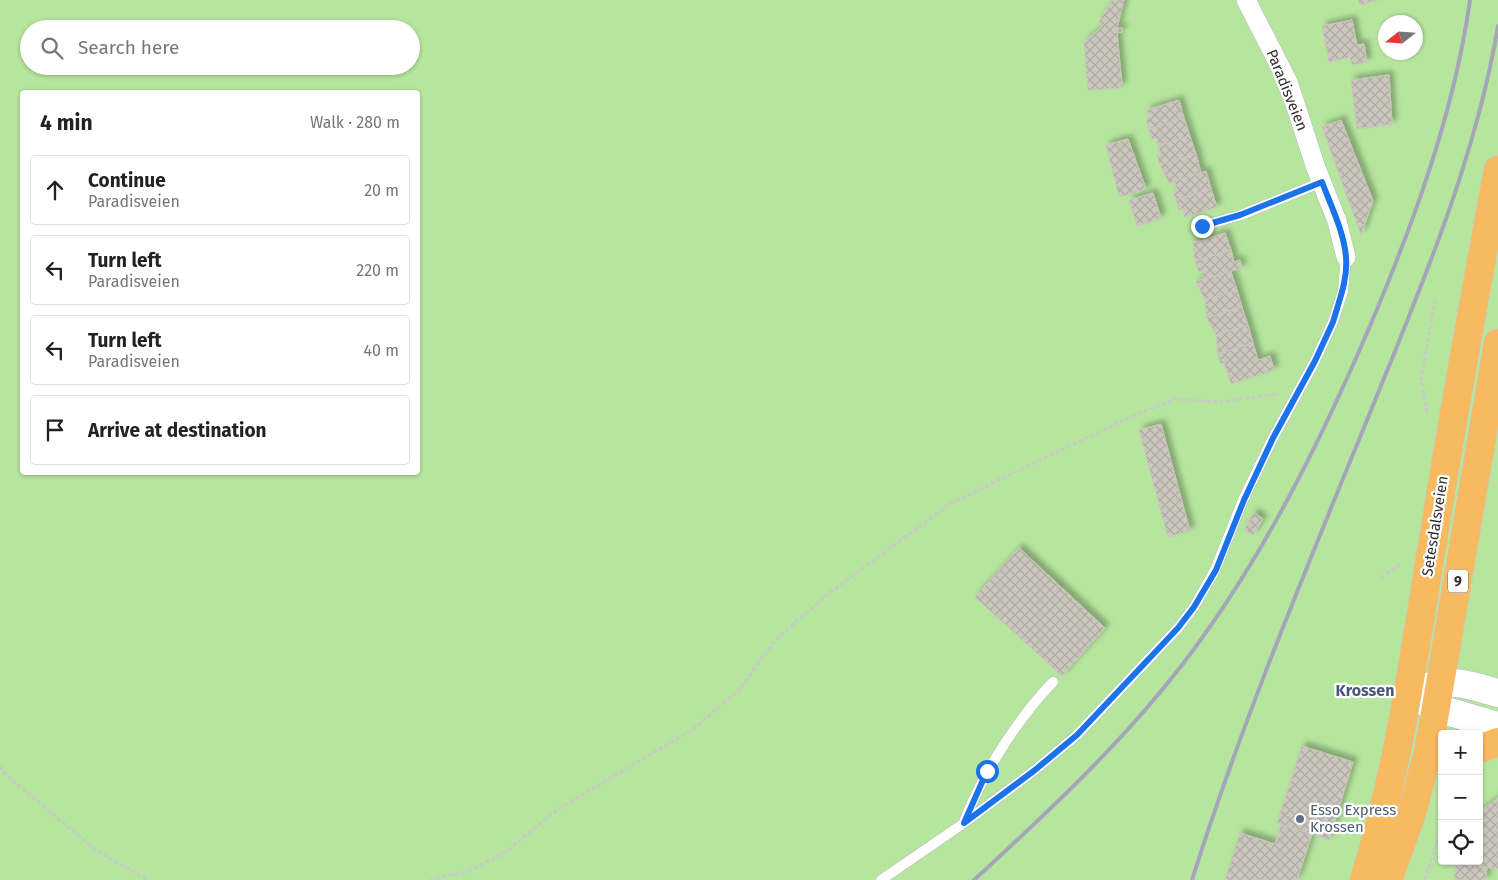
<!DOCTYPE html>
<html lang="en">
<head>
<meta charset="utf-8">
<style>
  body { margin:0; font-family:"Fira Sans",sans-serif; background:#f2f2f2; color:#222 }
  .controls { position:absolute; right:15px; bottom:15px; display:grid; overflow:hidden; border-radius:5px; box-shadow:0 1px 4px #0004 }
  .controls button { width:45px; height:45px; display:grid; place-items:center; padding:0; border:0; border-bottom:1px solid #e0e0e0; background:#fff; color:#222; font:25px sans-serif }
  .compass { position:absolute; left:1378px; top:15px; width:45px; height:45px; border-radius:50%; background:#fff; box-shadow:0 1px 4px #0004; rotate:253deg }
  .stop { position:absolute; width:15px; height:15px; margin:-11px; border:4px solid #1a73e8; border-radius:50%; background:#fff }
  .stop.end { background:#1a73e8; border-color:#fff; box-shadow:0 1px 5px #0008 }
  .list { margin:0; padding:0; list-style:none }
  h2 { display:flex; justify-content:space-between; align-items:center; height:65px; margin:0; padding:0 20px; font-size:21px }
  h2 small { font-size:16px; font-weight:400; color:#767676 }
  .list li { display:grid; grid-template-columns:32px 1fr auto; gap:15px; align-items:center; box-sizing:border-box; height:70px; margin:0 10px 10px; padding:0 10px; border:1px solid #e0e0e0; border-radius:5px }
  .list b { display:block; font-size:19px; white-space:nowrap }
  .list p { margin:0; font-size:16px; white-space:nowrap; color:#767676 }
  .list em { font-size:16px; font-style:normal; color:#767676 }
  .icon { flex:none; width:28px; height:28px; fill:none; stroke:currentColor; stroke-width:2; stroke-linecap:round; stroke-linejoin:round }
  .map { position:relative; flex:none; width:1498px; height:880px; overflow:hidden }
  .search { position:absolute; background:#fff; box-shadow:0 1px 4px #0004; left:20px; top:20px; width:400px; height:55px; display:flex; align-items:center; gap:12px; box-sizing:border-box; padding:0 18px; border-radius:28px; color:#767676; font-size:19px }
  .panel { position:absolute; background:#fff; box-shadow:0 1px 4px #0004; left:20px; top:90px; width:400px; height:385px; border-radius:5px }
  .map>svg:first-child { display:block }
  .park { fill:#b6e59e; fill-rule:evenodd }
  .building { fill:url(#building-cross-hatch); stroke:#cbc5ba; filter:url(#shadow) }
  .lines { fill:none; stroke-linecap:round; stroke-linejoin:round }
  .service-casing { stroke:#b4b7c1; stroke-width:11 }
  .minor-casing { stroke:#b4b7c1; stroke-width:20 }
  .secondary-casing { stroke:#b4b7c1; stroke-width:29 }
  .trunk-casing { stroke:#c9c9c9; stroke-width:29 }
  .path { stroke:#c9c9c9; stroke-width:3; stroke-dasharray:4 2.5; stroke-linecap:butt }
  .service { stroke:#fff; stroke-width:10 }
  .minor { stroke:#fff; stroke-width:19 }
  .secondary { stroke:#fff; stroke-width:28 }
  .trunk { stroke:#f8ba60; stroke-width:28 }
  .rail { stroke:#a3a6b8; stroke-width:4 }
  .route { stroke:#1a73e8; stroke-width:6 }
  .service-dot { fill:#5c6f8a; stroke:#fff; stroke-width:2 }
  .labels { text-anchor:middle; dominant-baseline:central; stroke-width:4.5; stroke-linejoin:round; paint-order:stroke }
  .shield { fill:#fff; stroke:#6d6d6d; stroke-width:1 }
  .shield-label { font-size:14px; font-weight:bold; fill:#2e2e2e }
  .street-label { font-size:15px; fill:#2e2e2e; stroke:#fff }
  .service-label { font-size:15px; fill:#4e5e75; stroke:#fff; text-anchor:start }
  .neighbourhood-label { font-size:16px; font-weight:bold; fill:#4d5680; stroke:#fff }
</style>
</head>
<body>
<div class="map">
<svg width="1498" height="880" viewBox="0 0 1498 880">
  <defs>
    <pattern id="building-cross-hatch" width="8" height="8" patternUnits="userSpaceOnUse" patternTransform="scale(1.25)"><rect width="8" height="8" fill="#cbc7bf"/><path d="M0 0l8 8M0 8l8-8" fill="none" stroke="#afaba4"/></pattern>
    <filter id="shadow"><feDropShadow dx="4.5" dy="-4.5" stdDeviation="2.5" flood-color="#0004"/></filter>
  </defs>
  <rect width="100%" height="100%" fill="#efe9e1"/>
  <!-- park -->
  <path class="park" d="M0,0H1498V880H0ZM1386,22H1416V52H1386ZM29,29H411V66H29ZM22,92H418V472H22ZM1442,734H1479V861H1442Z"/>
  <!-- building -->
  <g class="building">
    <polygon points="1112,0 1124,0 1117,28 1122,28 1122,32 1117,33 1122,85 1119,88 1088,90 1084,42 1102,27 1099,22"/>
    <polygon points="1358,0 1376,0 1360,5"/>
    <polygon points="1352,20 1357,45 1364,44 1367,62 1352,65 1350,57 1329,62 1322,26"/>
    <polygon points="1389,75 1392,124 1357,129 1351,80"/>
    <polygon points="1179,100 1184,118 1149,129 1146,120 1150,118 1147,110"/>
    <polygon points="1184,118 1190,136 1158,146 1156,138 1152,139 1149,129"/>
    <polygon points="1341,120 1373,201 1361,235 1322,127"/>
    <polygon points="1190,136 1196,154 1160,165 1157,155 1161,154 1158,146"/>
    <polygon points="1128,139 1146,189 1119,197 1106,145"/>
    <polygon points="1196,154 1201,173 1169,183 1160,165"/>
    <polygon points="1206,171 1211,189 1176,200 1173,190 1177,189 1174,181"/>
    <polygon points="1211,189 1217,207 1185,217 1183,208 1179,210 1176,200"/>
    <polygon points="1153,193 1161,218 1137,226 1129,200"/>
    <polygon points="1225,233 1231,250 1195,261 1193,243"/>
    <polygon points="1231,250 1234,262 1240,260 1242,268 1204,279 1202,271 1199,272 1195,261"/>
    <polygon points="1231,272 1237,290 1205,300 1196,281"/>
    <polygon points="1237,290 1242,307 1207,318 1205,300"/>
    <polygon points="1242,307 1248,325 1216,335 1207,318"/>
    <polygon points="1248,325 1253,343 1218,354 1216,335"/>
    <polygon points="1253,343 1258,360 1270,356 1274,370 1231,384 1224,363 1221,364 1218,354"/>
    <polygon points="1161,424 1190,531 1168,537 1139,430"/>
    <polygon points="1254,513 1263,519 1253,535 1244,530"/>
    <polygon points="1019,548 1105,628 1062,676 975,597"/>
    <polygon points="1302,746 1353,762 1329,840 1277,823"/>
    <polygon points="1498,798 1498,869 1456,862 1479,861 1479,812"/>
    <polygon points="1281,825 1312,834 1297,880 1225,880 1240,833 1275,844"/>
    <polygon points="1457,862 1487,868 1485,880 1454,880"/>
  </g>
  <g class="lines">
    <defs>
      <g id="service">
        <polyline points="1202,226 1241,215 1322,182"/>
        <path d="M964,822C982,775 1017,719 1053,682"/>
        <polyline points="881,880 964,823 1035,770 1077,735 1178,628 1194,607 1215,570 1243,500 1273,438 1315,361 1333,322 1343,291 1346,257"/>
      </g>
      <polyline id="minor" points="1246,0 1288,82 1316,168 1337,221 1346,257"/>
      <g id="secondary">
        <path d="M1417,690C1453,678 1462,683 1498,693"/>
        <polyline points="1408,693 1436,708 1498,726"/>
      </g>
      <g id="trunk">
        <polyline points="1479,749 1498,742"/>
        <path d="M1364,880C1400,765 1415,647 1435,528C1454,408 1476,289 1498,170"/>
        <polyline points="1388,880 1411,816 1429,748 1498,343"/>
      </g>
    </defs>
    <!-- service casing -->
    <use href="#service" class="service-casing"/>
    <!-- minor casing -->
    <use href="#minor" class="minor-casing"/>
    <!-- secondary casing -->
    <use href="#secondary" class="secondary-casing"/>
    <!-- trunk casing -->
    <use href="#trunk" class="trunk-casing"/>
    <!-- path -->
    <g class="path">
      <polyline points="1427,412 1421,379 1435,300"/>
      <polyline points="1381,578 1402,563"/>
      <polyline points="0,766 6,775 96,850 148,880"/>
      <polyline points="430,880 465,872 503,854 558,809 692,730 739,690 776,639 828,594 951,503 1130,417 1175,399 1219,402 1278,394"/>
      <polyline points="1425,880 1442,825"/>
    </g>
    <!-- service -->
    <use href="#service" class="service"/>
    <!-- minor -->
    <use href="#minor" class="minor"/>
    <!-- secondary -->
    <use href="#secondary" class="secondary"/>
    <!-- trunk -->
    <use href="#trunk" class="trunk"/>
    <!-- rail -->
    <g class="rail">
      <path d="M974,880C1048,812 1121,744 1182,665C1261,562 1319,445 1370,326C1414,222 1454,113 1470,0"/>
      <path d="M1192,880C1243,718 1310,560 1374,403C1424,280 1476,157 1498,26"/>
    </g>
  </g>
  <g class="lines">
    <!-- route -->
    <path class="route" d="M987,771L964,823L1035,770L1077,735L1178,628L1194,607L1216,570L1244,500L1273,438L1315,361L1333,322C1339,301 1348,279 1346,257C1344,232 1331,206 1322,182L1240,215L1202,226"/>
  </g>
  <!-- markers -->
  <circle class="service-dot" cx="1300" cy="819" r="5"/>
  <g class="labels">
    <!-- shield labels -->
    <rect class="shield" x="1448" y="569.5" width="20" height="23" rx="4"/>
    <g class="shield-label">
      <text x="1458" y="581">9</text>
    </g>
    <!-- street labels -->
    <g class="street-label">
      <text transform="translate(1287 90) rotate(68)">Paradisveien</text>
      <text transform="translate(1435 526) rotate(-81)">Setesdalsveien</text>
    </g>
    <!-- service labels -->
    <g class="service-label">
      <text x="1310" y="810">Esso Express<tspan x="1310" dy="17">Krossen</tspan></text>
    </g>
    <!-- neighbourhood labels -->
    <g class="neighbourhood-label">
      <text x="1365" y="690">Krossen</text>
    </g>
  </g>
</svg>
<div class="controls">
<button>+</button>
<button>−</button>
<button><svg class="icon" aria-label="locate" viewBox="0 0 24 24"><circle cx="12" cy="12" r="6"/><path d="M12 2v4M12 18v4M2 12h4M18 12h4"/></svg></button>
</div>
<svg class="compass" viewBox="-18 -18 36 36"><path d="M0-13l5 13h-10z" fill="#e53935"/><path d="M0 13l5-13h-10z" fill="#767676"/></svg>
<div class="stop" style="left:987px;top:771px"></div>
<div class="stop end" style="left:1202px;top:226px"></div>
<div class="search"><svg class="icon" aria-label="search" viewBox="0 0 24 24"><circle cx="10" cy="10" r="6"/><path d="M15 15l6 6"/></svg>Search here</div>
<section class="panel">
<h2>4 min<small>Walk · 280 m</small></h2>
<ul class="list">
<li><svg class="icon" aria-label="ahead" viewBox="0 0 24 24"><path d="M12 20V5M6 11l6-6 6 6"/></svg><div><b>Continue</b><p>Paradisveien</p></div><em>20 m</em></li>
<li><svg class="icon" aria-label="left" viewBox="0 0 24 24"><path d="M17 20v-9H6M10 6l-5 5 5 5"/></svg><div><b>Turn left</b><p>Paradisveien</p></div><em>220 m</em></li>
<li><svg class="icon" aria-label="left" viewBox="0 0 24 24"><path d="M17 20v-9H6M10 6l-5 5 5 5"/></svg><div><b>Turn left</b><p>Paradisveien</p></div><em>40 m</em></li>
<li><svg class="icon" aria-label="arrive" viewBox="0 0 24 24"><path d="M6 21V4h12l-3 4 3 4H6"/></svg><div><b>Arrive at destination</b></div></li>
</ul>
</section>
</div>
</body>
</html>
